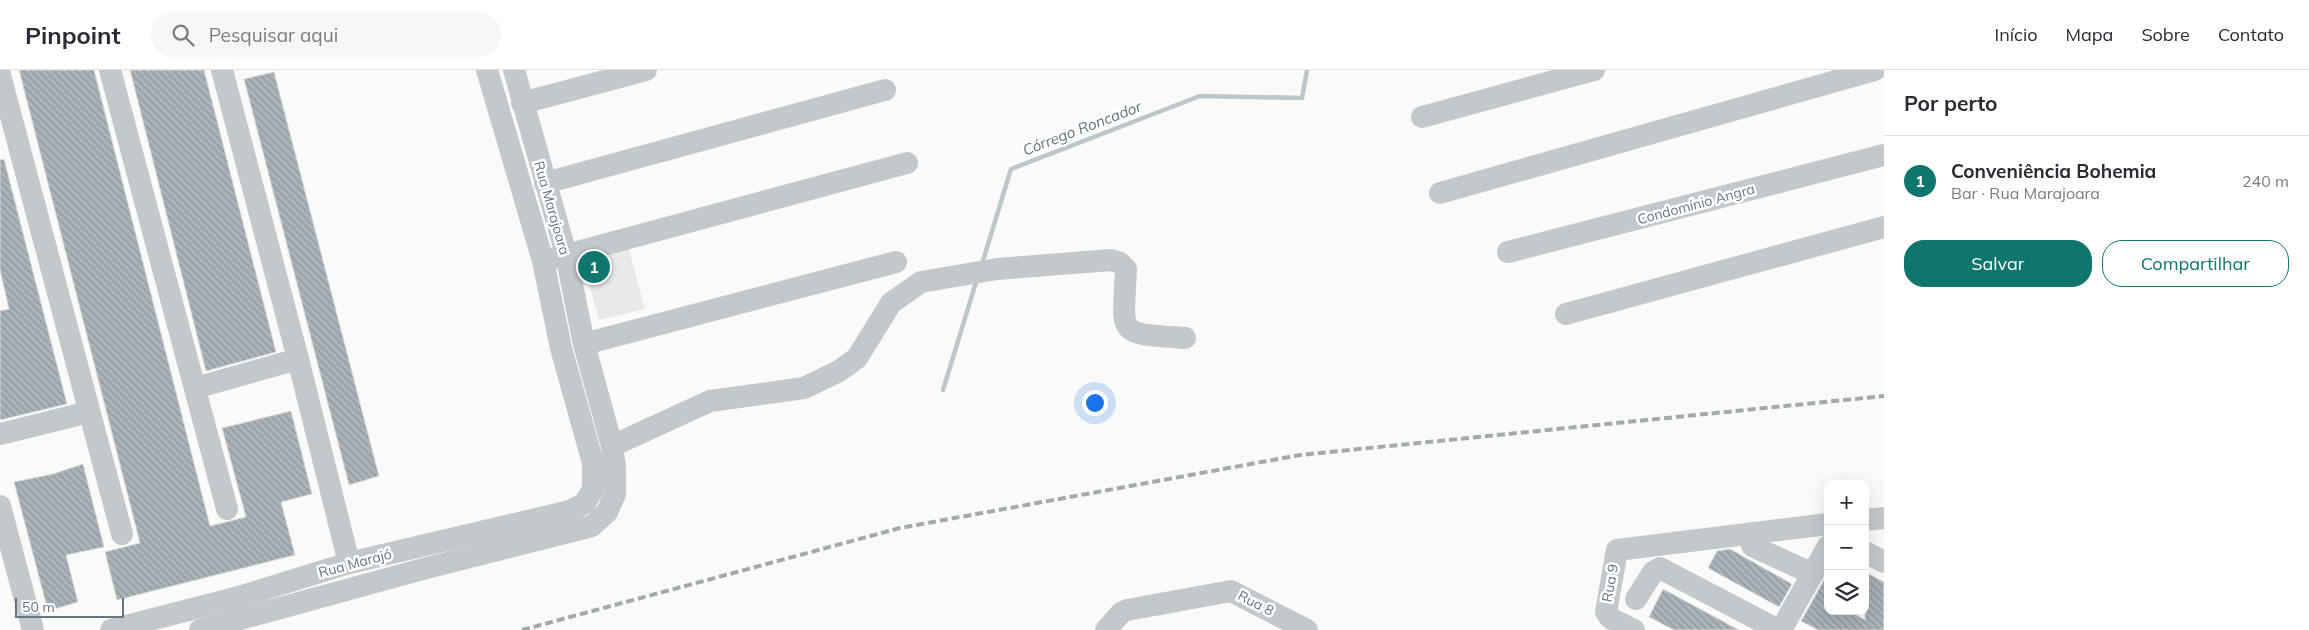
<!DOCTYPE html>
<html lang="pt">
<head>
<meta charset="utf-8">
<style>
  body { margin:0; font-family:Mulish,sans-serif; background:#f7f7f7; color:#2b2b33 }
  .controls { position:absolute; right:15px; bottom:15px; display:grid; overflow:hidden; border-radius:10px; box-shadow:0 5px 20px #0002 }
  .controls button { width:45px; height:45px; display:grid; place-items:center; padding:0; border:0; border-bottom:1px solid #e1e1e2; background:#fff; color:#2b2b33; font:25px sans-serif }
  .scale { position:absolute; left:15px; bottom:12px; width:109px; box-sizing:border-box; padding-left:5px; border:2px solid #657683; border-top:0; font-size:14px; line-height:18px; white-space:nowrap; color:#657683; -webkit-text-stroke:4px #fff; paint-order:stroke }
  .you { position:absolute; left:1094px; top:332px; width:18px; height:18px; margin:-12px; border:4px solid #fff; border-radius:50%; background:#1a73e8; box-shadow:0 0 0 8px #1a73e833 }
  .badge { display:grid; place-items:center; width:32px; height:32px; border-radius:50%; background:#0f766e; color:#fff; font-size:16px; font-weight:700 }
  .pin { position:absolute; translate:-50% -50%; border:2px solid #fff; box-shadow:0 1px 5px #0006 }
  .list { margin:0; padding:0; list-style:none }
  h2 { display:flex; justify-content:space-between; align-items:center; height:65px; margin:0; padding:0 20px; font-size:21px }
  h2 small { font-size:16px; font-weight:400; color:#7c7c81 }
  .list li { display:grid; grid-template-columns:32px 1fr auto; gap:15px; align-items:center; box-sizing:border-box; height:90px; padding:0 20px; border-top:1px solid #e1e1e2 }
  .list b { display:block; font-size:19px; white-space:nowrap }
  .list p { margin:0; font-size:16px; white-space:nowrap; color:#7c7c81 }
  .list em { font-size:16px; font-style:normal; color:#7c7c81 }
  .actions { display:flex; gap:10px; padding:15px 20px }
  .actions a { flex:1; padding:11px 0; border:1px solid #0f766e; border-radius:20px; text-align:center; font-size:18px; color:#0f766e }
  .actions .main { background:#0f766e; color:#fff }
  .icon { flex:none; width:28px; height:28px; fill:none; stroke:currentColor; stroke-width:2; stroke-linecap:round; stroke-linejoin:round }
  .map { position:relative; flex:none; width:1884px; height:560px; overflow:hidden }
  header { display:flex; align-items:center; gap:30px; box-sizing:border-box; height:70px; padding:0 25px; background:#fff; border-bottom:1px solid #e1e1e2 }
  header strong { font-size:24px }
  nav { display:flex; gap:28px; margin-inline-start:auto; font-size:18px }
  .search { width:350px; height:45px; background:#f7f7f7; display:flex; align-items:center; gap:12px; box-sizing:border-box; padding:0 18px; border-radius:28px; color:#7c7c81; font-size:19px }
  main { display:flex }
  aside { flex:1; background:#fff }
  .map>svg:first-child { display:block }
  .built { fill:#e8e9e9 }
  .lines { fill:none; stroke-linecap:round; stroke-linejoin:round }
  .stream { stroke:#bbc7cb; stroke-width:4.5 }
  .building { fill:url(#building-back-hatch); stroke:#dcdcda }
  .minor { stroke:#c3c8cc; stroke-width:22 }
  .rail { stroke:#a2aab0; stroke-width:4; stroke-dasharray:8 4; stroke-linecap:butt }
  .labels { text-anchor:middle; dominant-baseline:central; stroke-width:5; stroke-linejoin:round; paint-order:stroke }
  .street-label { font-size:14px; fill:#657683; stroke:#fff }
  .water-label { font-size:15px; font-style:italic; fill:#60757c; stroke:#fff }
</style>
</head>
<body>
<header>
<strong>Pinpoint</strong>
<div class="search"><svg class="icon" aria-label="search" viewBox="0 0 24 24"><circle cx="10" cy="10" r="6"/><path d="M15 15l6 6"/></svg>Pesquisar aqui</div>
<nav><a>Início</a><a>Mapa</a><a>Sobre</a><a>Contato</a></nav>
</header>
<main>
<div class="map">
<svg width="1884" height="560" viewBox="0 0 1884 560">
  <defs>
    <pattern id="building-back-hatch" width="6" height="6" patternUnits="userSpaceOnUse" patternTransform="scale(1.25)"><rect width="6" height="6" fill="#aab3b9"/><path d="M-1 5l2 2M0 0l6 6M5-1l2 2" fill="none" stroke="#8e969c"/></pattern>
  </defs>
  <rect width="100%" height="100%" fill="#fafaf8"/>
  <!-- built -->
  <polygon class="built" points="628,176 645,239 599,250 581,185"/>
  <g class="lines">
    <!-- stream -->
    <g class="stream">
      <polyline points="982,194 1011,99 1200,26 1302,28 1307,0"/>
      <polyline points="943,320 977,209"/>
    </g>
  </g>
  <!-- building -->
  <g class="building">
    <polygon points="19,0 94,0 210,456 246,447 222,358 291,341 312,424 281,432 295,485 117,530 105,482 140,473"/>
    <polygon points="130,0 204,0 276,282 206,301"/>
    <polygon points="274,2 379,406 349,415 244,9"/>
    <polygon points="4,89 67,334 0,350 0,241 9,239 0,200 0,90"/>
    <polygon points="83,394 104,477 66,485 78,532 48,541 14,412 53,404"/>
    <polygon points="1730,479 1792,514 1779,537 1708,498 1717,481"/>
    <polygon points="1865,502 1884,512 1884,560 1818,560 1801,551 1828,503 1828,541 1849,541 1865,550"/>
    <polygon points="1663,519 1739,560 1674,560 1649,547"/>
  </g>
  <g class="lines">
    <!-- minor -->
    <g class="minor">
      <polyline points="110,0 227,439"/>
      <polyline points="222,0 298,289 349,493"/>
      <polyline points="0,5 122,464"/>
      <polyline points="522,33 646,0"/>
      <polyline points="1422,47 1594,0"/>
      <polyline points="545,113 885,20"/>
      <polyline points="1440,123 1875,0"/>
      <polyline points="1508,182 1884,85"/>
      <polyline points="551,189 907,93"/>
      <polyline points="1566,244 1884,157"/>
      <polyline points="584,274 896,192"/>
      <polyline points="195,318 298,289"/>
      <polyline points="0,364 89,342"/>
      <path d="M612,376L710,331L804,318L839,301L857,288L891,233L921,212L997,199L1111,190L1120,193L1126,199C1123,267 1115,263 1185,268"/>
      <polyline points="0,436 33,560"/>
      <polyline points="1865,450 1884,448"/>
      <polyline points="1752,476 1813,504"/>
      <polyline points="1865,482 1884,492"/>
      <polyline points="1636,529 1653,502 1660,498 1778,560"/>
      <polyline points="111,560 239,527 349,493 570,441 585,433 593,419 593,393 561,278 543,191 487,0"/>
      <polyline points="200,560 423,499 592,456 607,442 615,424 615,397 612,376 584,274 566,184 514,0"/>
      <polyline points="1106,560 1121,543 1127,540 1231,521 1307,560"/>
      <polyline points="1634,560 1610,548 1606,542 1617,480 1828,454"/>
      <polyline points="1781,560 1828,476"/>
    </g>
    <!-- rail -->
    <polyline class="rail" points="522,560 900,458 1300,385 1884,326"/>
  </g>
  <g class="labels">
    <!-- street labels -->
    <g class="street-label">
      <text transform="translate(1696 134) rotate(-15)">Condomínio Angra</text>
      <text transform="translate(552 138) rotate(74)">Rua Marajoara</text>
      <text transform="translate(355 493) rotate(-15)">Rua Marajó</text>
      <text transform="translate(1610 513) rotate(-80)">Rua 9</text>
      <text transform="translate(1256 533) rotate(27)">Rua 8</text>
    </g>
    <!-- water labels -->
    <g class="water-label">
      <text transform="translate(1082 58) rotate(-21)">Córrego Roncador</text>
    </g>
  </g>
</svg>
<div class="controls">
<button>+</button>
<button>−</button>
<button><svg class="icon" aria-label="layers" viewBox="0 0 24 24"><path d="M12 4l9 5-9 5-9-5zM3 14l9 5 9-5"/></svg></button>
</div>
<div class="scale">50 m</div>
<div class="you"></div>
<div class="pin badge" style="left:594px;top:197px">1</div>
</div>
<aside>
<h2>Por perto<small></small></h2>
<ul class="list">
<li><span class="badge">1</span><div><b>Conveniência Bohemia</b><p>Bar · Rua Marajoara</p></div><em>240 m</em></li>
</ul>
<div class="actions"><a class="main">Salvar</a><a>Compartilhar</a></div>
</aside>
</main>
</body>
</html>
